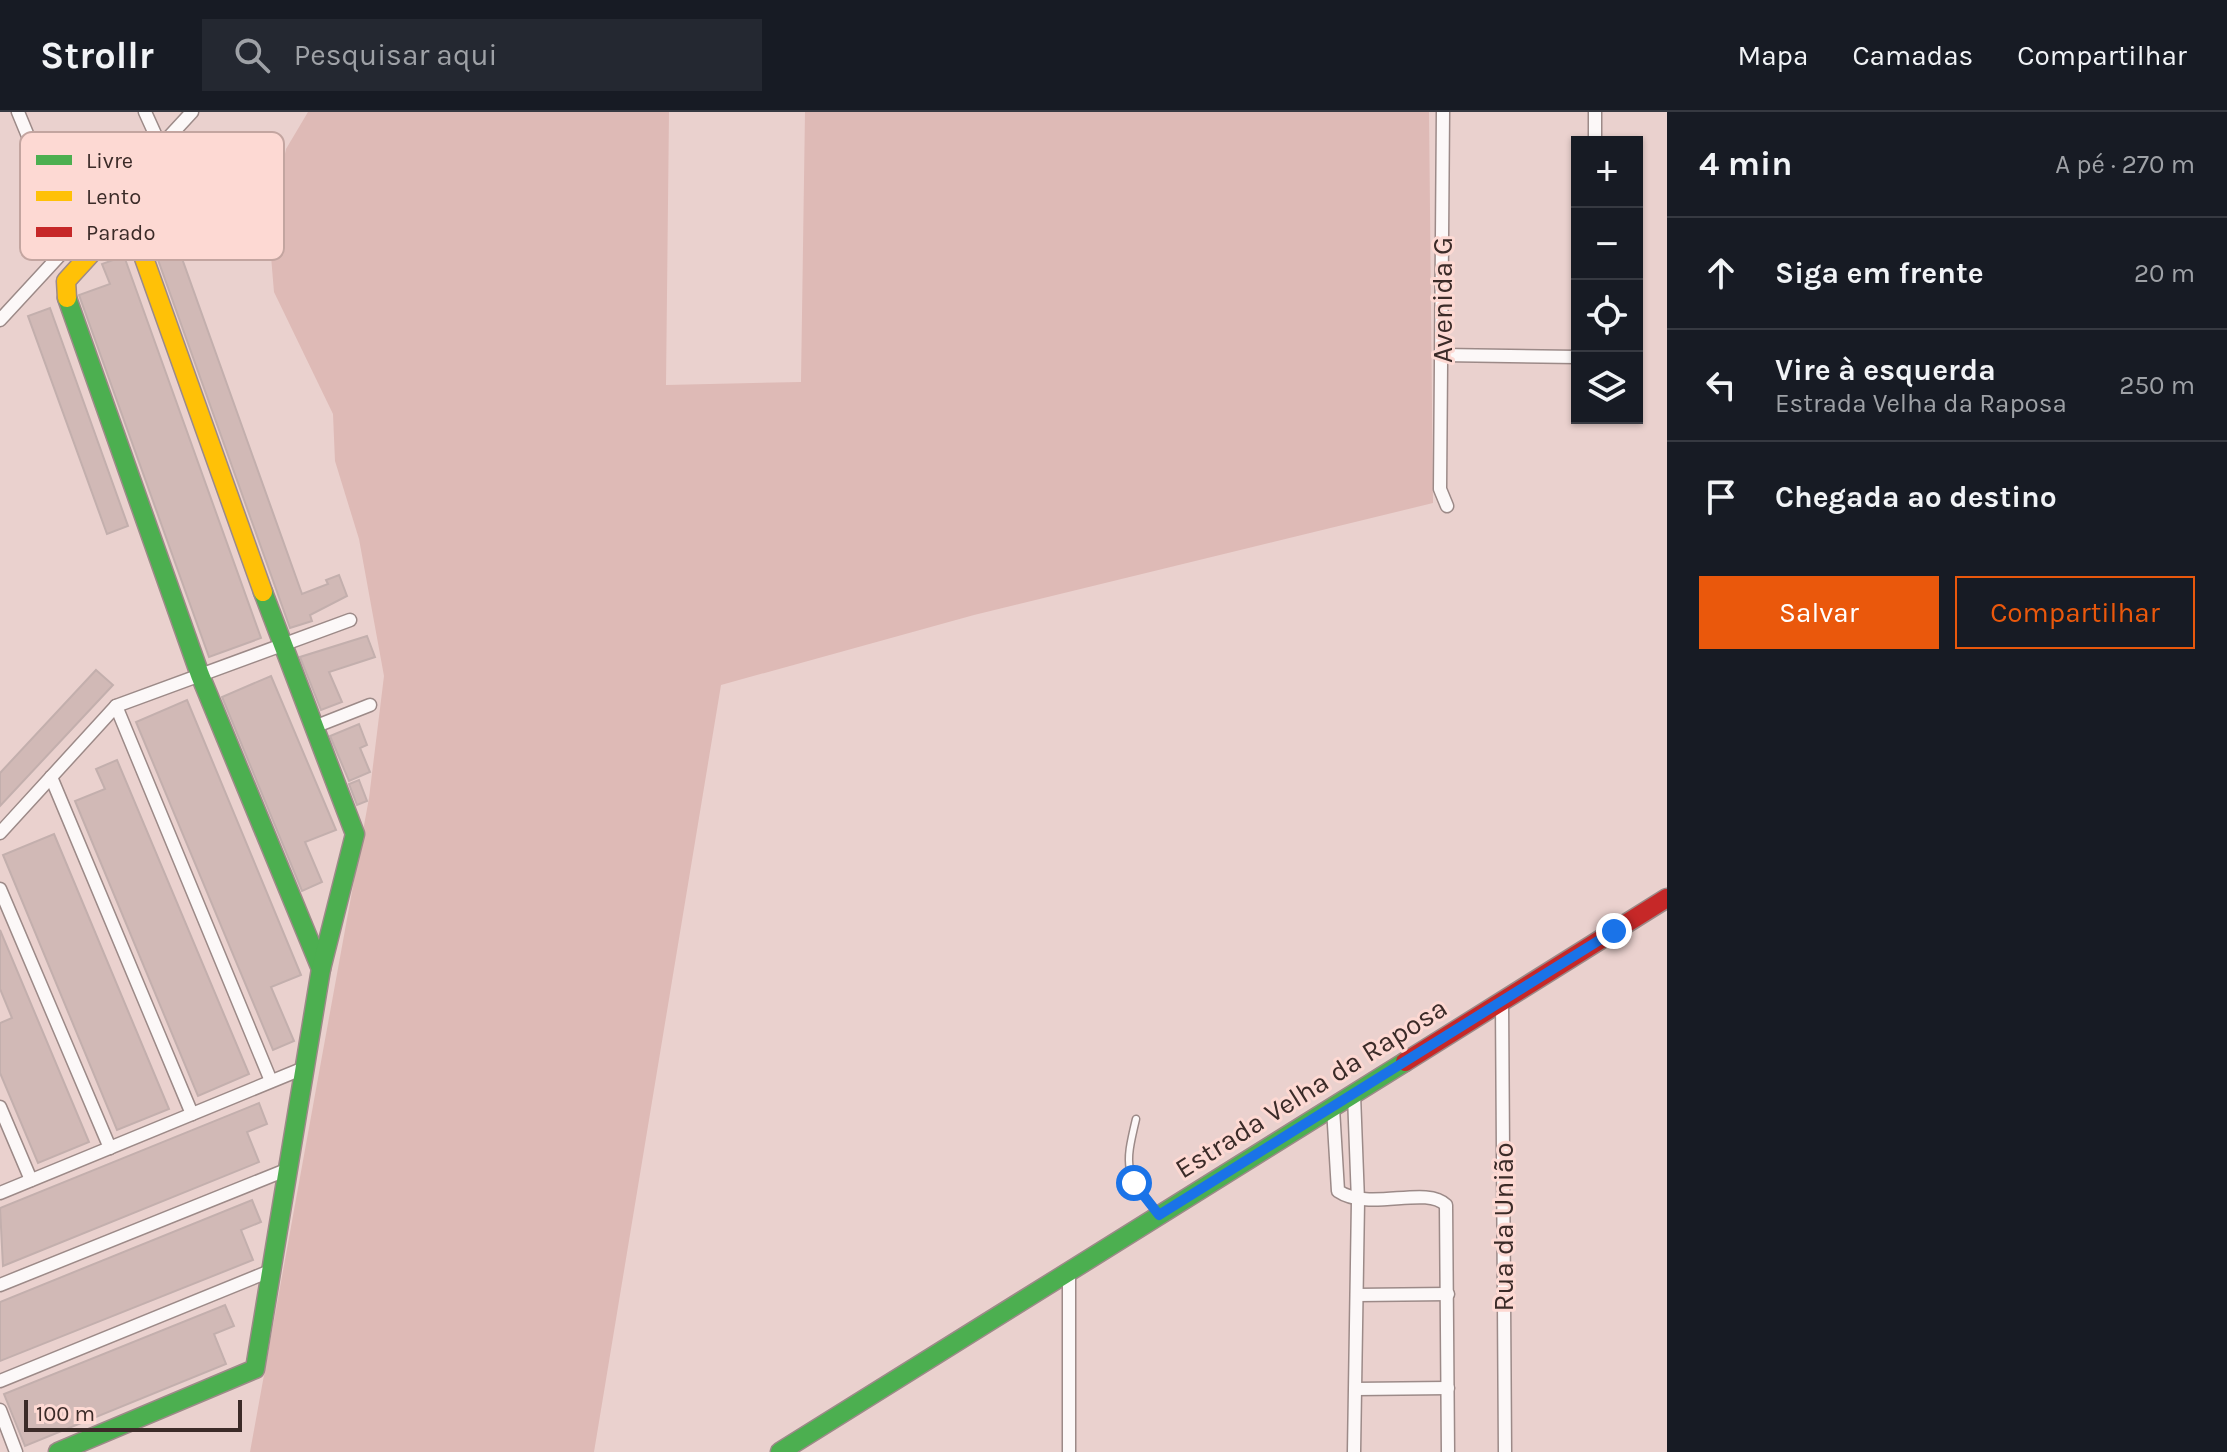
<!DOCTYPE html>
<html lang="pt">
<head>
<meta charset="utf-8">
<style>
  body { margin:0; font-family:Karla,sans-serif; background:#242831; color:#f1f3f6 }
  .controls { position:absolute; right:24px; top:24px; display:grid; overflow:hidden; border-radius:0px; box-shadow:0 2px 6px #0004 }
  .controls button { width:72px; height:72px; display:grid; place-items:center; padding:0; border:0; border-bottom:2px solid #363941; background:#171b24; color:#f1f3f6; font:40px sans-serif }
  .scale { position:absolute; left:24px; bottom:20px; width:218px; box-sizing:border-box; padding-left:8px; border:4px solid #3b2b28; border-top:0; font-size:22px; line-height:28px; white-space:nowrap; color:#3b2b28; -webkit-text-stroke:6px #fdd9d3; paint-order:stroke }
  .stop { position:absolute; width:24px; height:24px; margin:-18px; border:6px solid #1a73e8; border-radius:50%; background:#fff }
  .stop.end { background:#1a73e8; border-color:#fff; box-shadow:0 2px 8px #0008 }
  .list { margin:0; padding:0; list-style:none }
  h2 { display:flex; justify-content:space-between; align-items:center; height:104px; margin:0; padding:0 32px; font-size:34px }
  h2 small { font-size:26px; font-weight:400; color:#9ea1a6 }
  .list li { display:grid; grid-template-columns:52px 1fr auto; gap:24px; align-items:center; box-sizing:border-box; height:112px; padding:0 32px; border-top:2px solid #363941 }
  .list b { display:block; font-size:30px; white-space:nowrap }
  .list p { margin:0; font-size:26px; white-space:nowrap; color:#9ea1a6 }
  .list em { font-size:26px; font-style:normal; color:#9ea1a6 }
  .actions { display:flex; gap:16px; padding:24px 32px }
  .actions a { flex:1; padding:18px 0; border:2px solid #ea580c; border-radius:0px; text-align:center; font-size:28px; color:#ea580c }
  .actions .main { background:#ea580c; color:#fff }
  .icon { flex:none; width:44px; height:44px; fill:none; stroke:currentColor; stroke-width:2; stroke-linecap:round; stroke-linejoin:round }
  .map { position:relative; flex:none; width:1667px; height:1340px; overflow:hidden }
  header { display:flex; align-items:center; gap:48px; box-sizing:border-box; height:112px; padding:0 40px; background:#171b24; border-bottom:2px solid #363941 }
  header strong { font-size:38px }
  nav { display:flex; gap:44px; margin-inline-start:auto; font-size:28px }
  .search { width:560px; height:72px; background:#242831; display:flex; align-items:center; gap:20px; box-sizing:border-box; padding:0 28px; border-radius:0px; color:#9ea1a6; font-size:30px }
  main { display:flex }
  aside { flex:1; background:#171b24 }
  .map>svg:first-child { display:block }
  .green { fill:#debab6 }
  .building { fill:#d1b9b6; stroke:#c3afad; stroke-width:2 }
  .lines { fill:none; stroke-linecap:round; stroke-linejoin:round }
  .lane-casing { stroke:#9c8a88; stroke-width:9 }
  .street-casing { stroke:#9c8a88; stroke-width:15 }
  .fast-casing { stroke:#9c8a88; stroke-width:21 }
  .slow-casing { stroke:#9c8a88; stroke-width:21 }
  .jam-casing { stroke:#9c8a88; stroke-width:21 }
  .lane { stroke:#fcf8f8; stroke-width:6 }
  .street { stroke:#fcf8f8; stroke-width:12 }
  .fast { stroke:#4caf50; stroke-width:18 }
  .slow { stroke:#ffc107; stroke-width:18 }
  .jam { stroke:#c62828; stroke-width:18 }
  .route { stroke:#1a73e8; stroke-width:10 }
  .labels { text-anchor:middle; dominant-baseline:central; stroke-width:6; stroke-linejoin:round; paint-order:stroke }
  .street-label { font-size:28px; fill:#3b2b28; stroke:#fdd9d3 }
  .key { fill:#fdd9d3; stroke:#c3a5a0; stroke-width:2 }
  .key-label { font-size:22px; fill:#3b2b28 }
</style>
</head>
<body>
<header>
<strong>Strollr</strong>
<div class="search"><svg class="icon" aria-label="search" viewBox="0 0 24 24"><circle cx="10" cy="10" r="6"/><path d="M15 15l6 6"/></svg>Pesquisar aqui</div>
<nav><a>Mapa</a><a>Camadas</a><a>Compartilhar</a></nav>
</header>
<main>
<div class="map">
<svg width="1667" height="1340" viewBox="0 0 1667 1340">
  <rect width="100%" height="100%" fill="#ead1ce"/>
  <!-- green -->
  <polygon class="green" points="308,0 669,0 666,273 801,270 805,0 1429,0 1433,391 974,503 721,573 594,1340 250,1340 369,686 384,564 359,427 335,349 333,302 274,180 269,120 286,37"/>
  <!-- building -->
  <g class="building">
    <polygon points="160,85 302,482 328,472 326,468 339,463 347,484 310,503 312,509 290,516 138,92"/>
    <polygon points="124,144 261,526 209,545 79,183 110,172 102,152"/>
    <polygon points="50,196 128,414 107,422 28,204"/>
    <polygon points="367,524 375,545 329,560 342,590 321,598 300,545"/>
    <polygon points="96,558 113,573 0,694 0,661"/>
    <polygon points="271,564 336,718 305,730 322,770 302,779 222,585"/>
    <polygon points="187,588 301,863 271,875 294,929 273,938 136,610"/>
    <polygon points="359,612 367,633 360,636 370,660 349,669 330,624"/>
    <polygon points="117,648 249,962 198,984 75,689 105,677 96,657"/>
    <polygon points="359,668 367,689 357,693 349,672"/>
    <polygon points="54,722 169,997 117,1018 3,743"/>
    <polygon points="0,818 89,1030 38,1051 0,961 0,911 12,906 0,877"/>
    <polygon points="259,991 267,1012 247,1020 259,1050 3,1154 0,1096"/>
    <polygon points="252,1088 261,1110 241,1118 253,1148 0,1249 0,1190"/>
    <polygon points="225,1193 234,1214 214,1222 226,1252 25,1334 4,1282"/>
  </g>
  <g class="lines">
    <defs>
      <path id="lane" d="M1136,1007C1124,1057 1125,1060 1157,1100"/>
      <g id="street">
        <polyline points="18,0 59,99"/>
        <polyline points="145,0 160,33"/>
        <polyline points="1443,0 1440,377 1447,394"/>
        <polyline points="1595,0 1595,30"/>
        <polyline points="0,208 192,0"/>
        <polyline points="1443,243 1577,245"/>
        <polyline points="116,594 271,969"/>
        <polyline points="314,615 370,593"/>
        <polyline points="51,665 192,1002"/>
        <polyline points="0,721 116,594 350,508"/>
        <polyline points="0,777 110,1036"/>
        <polyline points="1502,890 1505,1340"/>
        <polyline points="1354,983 1358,1089 1354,1340"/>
        <polyline points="0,995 31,1068"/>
        <path d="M1333,996L1338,1079C1369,1100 1426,1073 1446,1093L1448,1340"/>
        <polyline points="0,1081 304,956"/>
        <polyline points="1069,1159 1069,1340"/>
        <polyline points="0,1173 286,1058"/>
        <polyline points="1357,1183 1448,1182"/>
        <polyline points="0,1269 270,1159"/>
        <polyline points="1356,1277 1448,1276"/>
        <polyline points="0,1298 16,1340"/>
      </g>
      <g id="fast">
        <polyline points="67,186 200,563 321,857"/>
        <polyline points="58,1340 255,1257 321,857 355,722 263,480"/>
        <polyline points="780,1340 1405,950"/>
      </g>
      <polyline id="slow" points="67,186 66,169 118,112 123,110 134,118 263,480"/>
      <polyline id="jam" points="1405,950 1667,786"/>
    </defs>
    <!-- lane casing -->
    <use href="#lane" class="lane-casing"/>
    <!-- street casing -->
    <use href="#street" class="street-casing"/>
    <!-- fast casing -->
    <use href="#fast" class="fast-casing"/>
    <!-- slow casing -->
    <use href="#slow" class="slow-casing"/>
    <!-- jam casing -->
    <use href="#jam" class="jam-casing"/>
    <!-- lane -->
    <use href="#lane" class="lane"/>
    <!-- street -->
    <use href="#street" class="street"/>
    <!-- fast -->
    <use href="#fast" class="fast"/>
    <!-- slow -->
    <use href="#slow" class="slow"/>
    <!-- jam -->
    <use href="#jam" class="jam"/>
  </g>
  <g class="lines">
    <!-- route -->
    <polyline class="route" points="1134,1071 1159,1103 1614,819"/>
  </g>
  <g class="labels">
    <!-- street labels -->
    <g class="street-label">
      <text transform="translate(1442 188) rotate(-90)">Avenida G</text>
      <text transform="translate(1311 976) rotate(-32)">Estrada Velha da Raposa</text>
      <text transform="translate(1503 1115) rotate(-90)">Rua da União</text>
    </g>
  </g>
  <!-- legend -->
  <rect x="20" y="20" width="264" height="128" rx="12" class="key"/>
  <rect x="36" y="43" width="36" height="10" fill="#4caf50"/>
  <rect x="36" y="79" width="36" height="10" fill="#ffc107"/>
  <rect x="36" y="115" width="36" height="10" fill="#c62828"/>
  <g class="key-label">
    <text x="86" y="56">Livre</text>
    <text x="86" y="92">Lento</text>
    <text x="86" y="128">Parado</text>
  </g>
</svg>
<div class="controls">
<button>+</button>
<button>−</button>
<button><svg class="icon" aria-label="locate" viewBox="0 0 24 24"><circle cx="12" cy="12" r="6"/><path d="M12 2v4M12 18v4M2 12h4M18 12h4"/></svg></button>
<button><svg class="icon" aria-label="layers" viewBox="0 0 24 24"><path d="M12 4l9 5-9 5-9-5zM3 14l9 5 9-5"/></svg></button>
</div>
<div class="scale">100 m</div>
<div class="stop" style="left:1134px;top:1071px"></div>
<div class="stop end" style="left:1614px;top:819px"></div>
</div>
<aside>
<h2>4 min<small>A pé · 270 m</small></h2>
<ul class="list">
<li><svg class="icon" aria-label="ahead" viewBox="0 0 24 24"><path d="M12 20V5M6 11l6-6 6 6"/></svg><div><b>Siga em frente</b></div><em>20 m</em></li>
<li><svg class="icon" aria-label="left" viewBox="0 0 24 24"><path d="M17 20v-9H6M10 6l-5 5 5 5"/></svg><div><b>Vire à esquerda</b><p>Estrada Velha da Raposa</p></div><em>250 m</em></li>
<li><svg class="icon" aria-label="arrive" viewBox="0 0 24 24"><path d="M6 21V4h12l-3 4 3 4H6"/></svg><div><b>Chegada ao destino</b></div></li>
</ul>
<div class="actions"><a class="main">Salvar</a><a>Compartilhar</a></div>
</aside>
</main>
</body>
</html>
